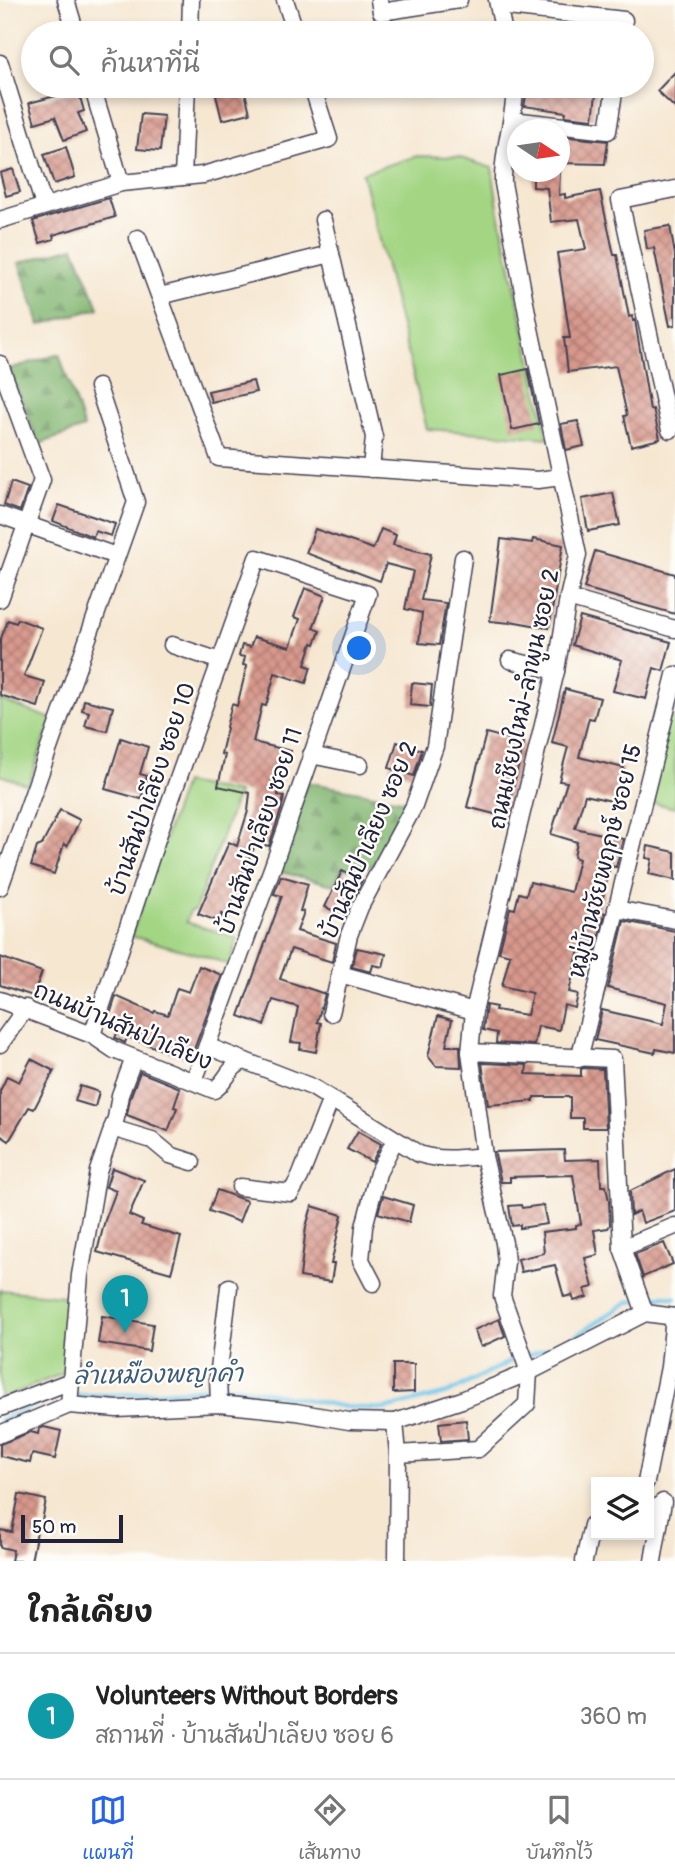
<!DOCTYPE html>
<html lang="th">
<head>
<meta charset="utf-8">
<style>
  body { margin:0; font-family:Pangolin,"Playpen Sans Thai",sans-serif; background:#f2f2f2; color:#222 }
  .controls { position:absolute; right:21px; bottom:21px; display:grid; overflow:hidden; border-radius:0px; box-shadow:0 4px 10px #0003 }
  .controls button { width:63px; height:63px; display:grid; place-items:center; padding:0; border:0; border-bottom:2px solid #e0e0e0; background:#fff; color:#222; font:35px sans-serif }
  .compass { position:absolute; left:507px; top:119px; width:63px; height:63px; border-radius:50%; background:#fff; box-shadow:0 4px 10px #0003; rotate:103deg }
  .scale { position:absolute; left:21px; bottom:18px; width:102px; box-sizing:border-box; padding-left:7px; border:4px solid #22223b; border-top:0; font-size:19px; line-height:24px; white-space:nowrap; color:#22223b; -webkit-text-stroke:5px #fdfcf7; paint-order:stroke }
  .you { position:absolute; left:360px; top:649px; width:24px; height:24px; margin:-18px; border:5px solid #fff; border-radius:50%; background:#1a73e8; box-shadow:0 0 0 10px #1a73e833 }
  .badge { display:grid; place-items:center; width:46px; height:46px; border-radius:50%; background:#2563eb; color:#fff; font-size:23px; font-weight:700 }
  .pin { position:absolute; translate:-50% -58px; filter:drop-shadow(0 2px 4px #0008) }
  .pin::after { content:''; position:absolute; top:37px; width:24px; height:21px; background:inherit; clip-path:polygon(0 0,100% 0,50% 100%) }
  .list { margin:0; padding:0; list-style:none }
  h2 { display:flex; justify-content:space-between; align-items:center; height:91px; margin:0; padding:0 28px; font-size:30px }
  h2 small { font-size:23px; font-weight:400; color:#767676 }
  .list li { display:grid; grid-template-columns:46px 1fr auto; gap:21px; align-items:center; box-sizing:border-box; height:126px; padding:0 28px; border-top:2px solid #e0e0e0 }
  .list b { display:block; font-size:26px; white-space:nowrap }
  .list p { margin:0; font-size:23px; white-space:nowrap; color:#767676 }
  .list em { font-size:23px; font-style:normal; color:#767676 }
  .icon { flex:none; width:38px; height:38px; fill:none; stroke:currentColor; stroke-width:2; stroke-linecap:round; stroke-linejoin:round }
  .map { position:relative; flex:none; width:675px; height:1561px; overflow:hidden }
  .search { position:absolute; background:#fff; box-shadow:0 4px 10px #0003; left:21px; right:21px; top:21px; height:77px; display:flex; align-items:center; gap:18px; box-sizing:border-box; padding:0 24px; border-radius:38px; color:#767676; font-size:26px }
  .sheet { height:217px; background:#fff }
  nav { display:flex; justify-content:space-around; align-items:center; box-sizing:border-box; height:98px; border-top:2px solid #e0e0e0; background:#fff; font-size:19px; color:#767676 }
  nav a { display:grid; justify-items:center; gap:4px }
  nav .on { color:#2563eb }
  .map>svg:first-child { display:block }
  .green { fill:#a3d583; stroke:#627c5f; stroke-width:2 }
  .forest { fill:url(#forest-firs); stroke:#526c56; stroke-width:2 }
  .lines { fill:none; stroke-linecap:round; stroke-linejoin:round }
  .stream { stroke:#6bc4e9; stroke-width:4.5 }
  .building { fill:url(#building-cross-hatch) }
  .street-casing { stroke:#424052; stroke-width:19 }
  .street { stroke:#fff; stroke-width:16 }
  .labels { text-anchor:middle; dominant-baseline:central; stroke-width:5; stroke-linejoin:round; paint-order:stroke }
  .street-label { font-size:23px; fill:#22223b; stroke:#fdfcf7 }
  .water-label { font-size:24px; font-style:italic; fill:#3c5b78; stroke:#fdfcf7 }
</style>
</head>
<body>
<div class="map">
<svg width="675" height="1561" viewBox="0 0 675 1561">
  <defs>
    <pattern id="forest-firs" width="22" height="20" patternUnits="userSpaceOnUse" patternTransform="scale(1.75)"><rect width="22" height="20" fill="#82b671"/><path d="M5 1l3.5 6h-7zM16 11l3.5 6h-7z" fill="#6a945e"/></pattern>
    <pattern id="building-cross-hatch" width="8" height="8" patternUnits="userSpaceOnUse" patternTransform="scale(1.75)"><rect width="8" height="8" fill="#d8998c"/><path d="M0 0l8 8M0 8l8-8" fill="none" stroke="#af7c74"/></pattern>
  </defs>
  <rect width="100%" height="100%" fill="#fdfcf7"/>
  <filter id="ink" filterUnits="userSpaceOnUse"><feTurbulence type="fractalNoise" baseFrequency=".0143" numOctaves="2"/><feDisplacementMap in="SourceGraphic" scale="14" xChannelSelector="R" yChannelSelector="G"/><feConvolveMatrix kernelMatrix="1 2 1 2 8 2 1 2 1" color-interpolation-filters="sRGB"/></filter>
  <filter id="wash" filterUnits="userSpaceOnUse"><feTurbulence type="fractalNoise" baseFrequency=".00686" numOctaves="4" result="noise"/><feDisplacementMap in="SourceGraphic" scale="28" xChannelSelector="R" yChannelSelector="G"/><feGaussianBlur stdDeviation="1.57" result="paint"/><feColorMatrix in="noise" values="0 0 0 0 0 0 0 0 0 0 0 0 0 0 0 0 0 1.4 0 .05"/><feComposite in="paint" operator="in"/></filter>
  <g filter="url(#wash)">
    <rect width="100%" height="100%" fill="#f6e7d1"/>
    <!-- green -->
    <g class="green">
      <polygon points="417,156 458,157 492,168 499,213 548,438 427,429 362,173"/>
      <polygon points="0,700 52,719 28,785 0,775"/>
      <polygon points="668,717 675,719 675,808 645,801"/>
      <polygon points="184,783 238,793 195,910 190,911 186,922 237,938 230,965 204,956 131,936"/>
      <polygon points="0,1290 72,1297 64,1373 0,1399"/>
    </g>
    <!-- forest -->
    <g class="forest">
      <polygon points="74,247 99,308 40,325 19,263"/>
      <polygon points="59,354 84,428 39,444 9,369"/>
      <polygon points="307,782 406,801 374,866 341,870 334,885 276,871"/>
    </g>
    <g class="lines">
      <!-- stream -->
      <g class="stream">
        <polyline points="645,1300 665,1296 675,1298"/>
        <polyline points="223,1387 234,1386 345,1407 385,1409 448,1393 509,1362 566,1342 628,1302 636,1301"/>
        <polyline points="0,1420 58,1395 116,1395 215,1388"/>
      </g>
    </g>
    <g id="blocks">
      <!-- building -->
      <g class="building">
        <polygon points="675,72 675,108 657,91"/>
        <polygon points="534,86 597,86 593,119 565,116 566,112 524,106 527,91 533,92"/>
        <polygon points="244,88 250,113 222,120 216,95"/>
        <polygon points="78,90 84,111 78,113 86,132 64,140 55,117 35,123 29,103"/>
        <polygon points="141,114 164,116 160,151 137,149"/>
        <polygon points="559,136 608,141 605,164 559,163"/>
        <polygon points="66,147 75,177 54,184 44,154"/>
        <polygon points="13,169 20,192 6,196 0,173"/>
        <polygon points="533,172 560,172 559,195 565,194 565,198 600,191 614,255 617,255 629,317 632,316 633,321 635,320 650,410 653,409 660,439 631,446 624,416 627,415 616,366 568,372 564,338 570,338 557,253 586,249 579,219 551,222 547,188 533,187"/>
        <polygon points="109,198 115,217 53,235 54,239 40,243 33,221"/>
        <polygon points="670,226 675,255 675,325 670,326 654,248 647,249 644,230"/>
        <polygon points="528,369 539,424 512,430 501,375"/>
        <polygon points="253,381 256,392 211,402 208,391"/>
        <polygon points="578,421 584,446 566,450 561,424"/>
        <polygon points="11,482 28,488 20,511 4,505"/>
        <polygon points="613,493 620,525 588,531 582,499"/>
        <polygon points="59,505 115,524 111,536 95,531 93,537 53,521"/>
        <polygon points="315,529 373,549 381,529 396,535 393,545 431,554 421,600 446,603 439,645 419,643 422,613 405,609 413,571 386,564 380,581 306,553"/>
        <polygon points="501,539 532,543 533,539 563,545 549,628 510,621 510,623 490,621"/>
        <polygon points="595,551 675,574 675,614 584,588"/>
        <polygon points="305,588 325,596 313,628 320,631 315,644 312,643 305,665 311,667 306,683 275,673 266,706 262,705 253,742 291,751 288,763 285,762 278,795 284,797 281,810 269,846 256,843 240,878 229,917 222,914 220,922 198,914 229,842 237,846 248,811 250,793 218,786 225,755 221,754 227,728 226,727 232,704 237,706 247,666 243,665 245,657 239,656 242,645 250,647 254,637 290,647 300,619 294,617"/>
        <polygon points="580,617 671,642 663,671 654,668 646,699 613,691 622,660 572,645"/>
        <polygon points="18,619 42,628 24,676 45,682 38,707 0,695 0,641 8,620 16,623"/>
        <polygon points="412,683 432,685 430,707 410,705"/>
        <polygon points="565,689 600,698 594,719 589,718 579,757 624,768 616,802 585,795 575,828 623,839 616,867 610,866 600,910 605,913 595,953 579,949 569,992 578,994 575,1008 564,1005 559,1030 538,1026 534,1045 496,1043 497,1033 483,1030 486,1005 496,1007 495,1010 527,1015 532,993 502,986 510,955 499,952 510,908 515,909 519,893 526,895 530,882 571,892 579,859 574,857 577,842 551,834 567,782 559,781 568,747 552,743"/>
        <polygon points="84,700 113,707 107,731 85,726 89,712 82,710"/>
        <polygon points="486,733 524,743 506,817 467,807"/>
        <polygon points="121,738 148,747 140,774 147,776 141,799 105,789"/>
        <polygon points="397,742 422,750 414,776 389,768"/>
        <polygon points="60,810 80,820 67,846 64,844 54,874 31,866 37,847 42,845"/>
        <polygon points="648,846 675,852 675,880 649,874 652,859 646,858"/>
        <polygon points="342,871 362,880 345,916 325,907"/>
        <polygon points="281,876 308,884 300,911 304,912 297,931 336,943 332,962 291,949 280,979 325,994 317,1022 321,1023 316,1052 300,1049 301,1043 291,1042 298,1007 273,1000 264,1025 239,1016 282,896 274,894"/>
        <polygon points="624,921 675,931 675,1053 656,1049 655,1053 595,1040 602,1010 663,1024 667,1003 608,988"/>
        <polygon points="357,948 386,954 383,967 373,965 371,972 352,967"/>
        <polygon points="0,957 42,972 33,996 0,985"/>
        <polygon points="199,966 222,975 190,1060 127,1037 125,1043 115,1038 121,1024 109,1018 116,996 154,1013 155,1011 168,1015 177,988 189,992"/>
        <polygon points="438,1016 452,1020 446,1046 460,1046 461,1067 436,1066 428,1056"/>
        <polygon points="31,1059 54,1071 34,1109 29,1107 9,1141 0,1135 0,1091 7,1076 19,1082"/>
        <polygon points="482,1063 527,1065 526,1074 581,1076 581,1069 584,1068 603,1069 606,1128 583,1128 583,1118 570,1118 570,1097 534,1097 534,1101 488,1105"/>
        <polygon points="140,1072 180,1088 174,1107 177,1108 168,1131 127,1115 130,1098"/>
        <polygon points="80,1086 99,1092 95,1107 75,1101"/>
        <polygon points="358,1131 381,1144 372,1162 347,1149"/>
        <polygon points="564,1150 565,1160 600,1159 601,1186 606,1186 609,1201 610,1225 608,1228 594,1230 598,1255 585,1258 593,1287 585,1289 587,1297 574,1301 572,1295 564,1297 555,1265 521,1272 518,1259 544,1253 542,1232 576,1228 576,1225 581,1224 573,1175 510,1177 510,1182 501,1182 495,1155 494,1152"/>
        <polygon points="112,1168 144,1180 129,1215 143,1221 141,1225 181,1237 171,1273 97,1252 105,1220 116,1191 106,1187"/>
        <polygon points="675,1169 675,1211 643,1223 639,1211 631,1215 630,1191"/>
        <polygon points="217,1190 247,1201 239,1222 209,1211"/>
        <polygon points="383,1196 413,1205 409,1222 378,1213"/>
        <polygon points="521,1205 522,1208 543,1205 547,1224 520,1228 520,1225 512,1226 509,1206"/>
        <polygon points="312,1206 342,1215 331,1264 334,1264 331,1282 300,1277 306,1227"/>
        <polygon points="664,1243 673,1264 643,1277 635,1254"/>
        <polygon points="102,1316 153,1324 149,1351 98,1343"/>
        <polygon points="499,1319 505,1336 481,1347 474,1330"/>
        <polygon points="393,1364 414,1364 414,1392 393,1393"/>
        <polygon points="466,1420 468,1439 441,1441 439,1423"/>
        <polygon points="44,1427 61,1431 55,1459 32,1454 30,1463 0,1456 0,1444 31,1432 38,1434 39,1429"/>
        <polygon points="19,1494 46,1500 41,1526 38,1526 31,1561 11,1561 13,1550 0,1547 0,1530 12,1532"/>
      </g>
    </g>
  </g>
  <g filter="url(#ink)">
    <use href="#blocks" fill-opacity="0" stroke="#424052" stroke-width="2"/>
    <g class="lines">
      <defs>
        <g id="street">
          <polyline points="66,0 76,33"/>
          <polyline points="285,0 296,33"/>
          <polyline points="379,0 381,12 459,0"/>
          <polyline points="497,0 504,33"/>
          <polyline points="499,6 624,20 622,33"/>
          <polyline points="190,33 191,0"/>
          <polyline points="0,63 44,206"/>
          <polyline points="92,86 121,183"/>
          <polyline points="512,120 608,131 615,86"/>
          <polyline points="183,177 187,86"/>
          <polyline points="0,220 121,183 203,175 329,139 312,86"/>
          <polyline points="323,220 374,437 371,469"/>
          <polyline points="138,238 219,458 538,480 561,477"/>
          <polyline points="160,296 331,254"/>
          <polyline points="0,364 42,480 0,599"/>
          <polyline points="670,430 620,200 675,189"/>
          <polyline points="0,515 116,556"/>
          <polyline points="568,598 675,629"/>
          <polyline points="172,645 220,661"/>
          <polyline points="510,660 556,671"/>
          <polyline points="311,755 360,765"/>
          <polyline points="0,887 136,502 98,387"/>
          <polyline points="616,909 675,920"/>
          <polyline points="340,974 474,1011"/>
          <path d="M0,1000L92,1035L114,1050L214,1090C227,1082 229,1065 245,1061L312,1087L419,1154C441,1161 462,1158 484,1156"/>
          <polyline points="331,1013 349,935 360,907 414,806 435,746 463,558"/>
          <polyline points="92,1035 162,824 257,558 368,594 273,866 194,1081"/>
          <polyline points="0,1044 26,1008"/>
          <polyline points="207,1046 245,1061"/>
          <polyline points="470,1052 613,1059 622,1248 645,1313"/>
          <polyline points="579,1059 675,675"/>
          <polyline points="112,1128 152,1140 170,1155 192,1162"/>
          <polyline points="240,1187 291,1193 300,1177 331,1099"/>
          <polyline points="622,1248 675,1226"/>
          <polyline points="373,1283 361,1260 364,1227 378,1173 395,1140"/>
          <polyline points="219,1404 218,1377 229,1287"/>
          <polyline points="69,1405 80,1275 98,1171 116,1118 120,1095 134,1058"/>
          <polyline points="0,1408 71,1381"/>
          <polyline points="395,1422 398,1454 397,1561"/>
          <polyline points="0,1434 69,1405 117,1409 219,1404 296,1412 349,1421 395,1422 462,1400 529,1372 645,1313 675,1317"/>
          <path d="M398,1454L478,1449L527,1404L529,1372L502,1296L506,1262L504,1243L484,1156L470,1052L474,1011L556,671L568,598L578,555L529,324L503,183C502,150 515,119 515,86"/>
          <polyline points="646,1482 669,1367 674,1317"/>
          <polyline points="649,1514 663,1502 653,1561"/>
          <polyline points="584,1561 592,1525 596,1525"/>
        </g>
      </defs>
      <!-- street casing -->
      <use href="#street" class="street-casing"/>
      <!-- street -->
      <use href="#street" class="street"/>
    </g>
  </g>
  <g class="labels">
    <!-- street labels -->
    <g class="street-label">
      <text transform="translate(524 699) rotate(-78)">ถนนเชียงใหม่-ลำพูน ซอย 2</text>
      <text transform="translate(152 789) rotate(-71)">บ้านสันป่าเลียง ซอย 10</text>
      <text transform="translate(260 831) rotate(-71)">บ้านสันป่าเลียง ซอย 11</text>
      <text transform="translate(369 840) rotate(-67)">บ้านสันป่าเลียง ซอย 2</text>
      <text transform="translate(605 861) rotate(-76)">หมู่บ้านชัยพฤกษ์ ซอย 15</text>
      <text transform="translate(123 1026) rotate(23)">ถนนบ้านสันป่าเลียง</text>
    </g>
    <!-- water labels -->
    <g class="water-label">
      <text transform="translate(158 1375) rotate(-1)">ลำเหมืองพญาคำ</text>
    </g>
  </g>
</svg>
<div class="controls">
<button><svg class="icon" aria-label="layers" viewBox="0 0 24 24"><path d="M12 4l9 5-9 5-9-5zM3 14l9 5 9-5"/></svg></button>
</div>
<svg class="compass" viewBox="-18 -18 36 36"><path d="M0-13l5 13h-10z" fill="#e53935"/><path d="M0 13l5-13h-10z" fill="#767676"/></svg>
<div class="scale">50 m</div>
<div class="you"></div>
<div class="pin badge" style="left:125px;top:1333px;background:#0f9aa8">1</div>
<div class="search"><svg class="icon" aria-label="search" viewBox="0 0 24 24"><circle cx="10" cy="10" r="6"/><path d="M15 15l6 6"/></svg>ค้นหาที่นี่</div>
</div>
<section class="sheet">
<h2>ใกล้เคียง<small></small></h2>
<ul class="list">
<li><span class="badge" style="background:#0f9aa8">1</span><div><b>Volunteers Without Borders</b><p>สถานที่ · บ้านสันป่าเลียง ซอย 6</p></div><em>360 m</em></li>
</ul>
</section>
<nav>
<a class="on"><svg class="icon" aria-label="map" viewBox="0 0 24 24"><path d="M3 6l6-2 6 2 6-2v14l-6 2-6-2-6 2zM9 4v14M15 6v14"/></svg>แผนที่</a>
<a><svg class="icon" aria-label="directions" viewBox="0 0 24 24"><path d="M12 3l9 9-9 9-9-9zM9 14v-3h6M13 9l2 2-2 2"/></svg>เส้นทาง</a>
<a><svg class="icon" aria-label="saved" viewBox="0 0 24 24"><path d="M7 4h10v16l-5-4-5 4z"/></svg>บันทึกไว้</a>
</nav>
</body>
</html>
